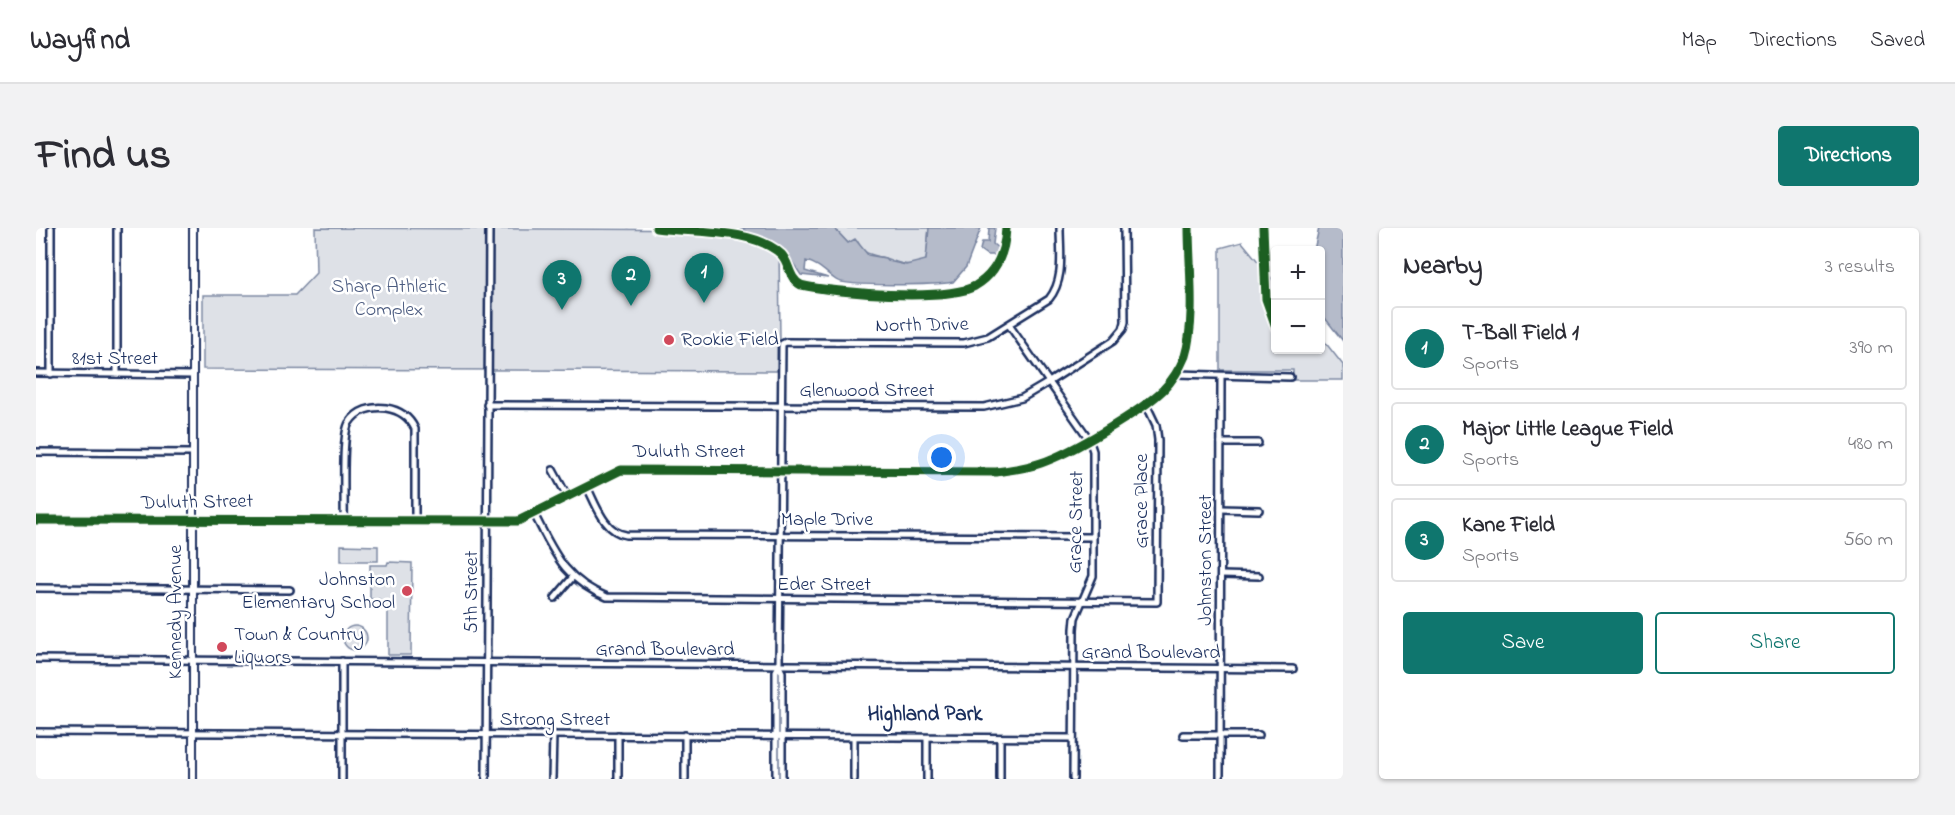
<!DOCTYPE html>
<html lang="en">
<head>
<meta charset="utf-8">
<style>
  body { margin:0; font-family:"Indie Flower",sans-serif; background:#f2f2f3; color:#2b2b33 }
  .controls { position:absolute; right:18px; top:18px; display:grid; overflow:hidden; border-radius:6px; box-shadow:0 2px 4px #0004 }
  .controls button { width:54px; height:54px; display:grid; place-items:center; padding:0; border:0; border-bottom:2px solid #e1e1e2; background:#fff; color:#2b2b33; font:30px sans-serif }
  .you { position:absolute; left:906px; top:230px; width:21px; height:21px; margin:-15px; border:4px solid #fff; border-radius:50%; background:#1a73e8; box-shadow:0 0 0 9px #1a73e833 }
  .badge { display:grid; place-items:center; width:39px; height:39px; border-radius:50%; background:#0f766e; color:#fff; font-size:20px; font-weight:700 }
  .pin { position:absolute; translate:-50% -50px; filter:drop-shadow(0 2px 3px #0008) }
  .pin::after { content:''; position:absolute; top:32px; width:21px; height:18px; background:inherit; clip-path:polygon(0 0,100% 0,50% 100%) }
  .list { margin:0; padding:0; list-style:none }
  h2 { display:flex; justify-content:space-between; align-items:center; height:78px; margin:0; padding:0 24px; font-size:26px }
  h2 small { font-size:20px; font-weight:400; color:#7c7c81 }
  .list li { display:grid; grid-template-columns:39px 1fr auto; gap:18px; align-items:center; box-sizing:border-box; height:84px; margin:0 12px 12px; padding:0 12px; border:2px solid #e1e1e2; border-radius:6px }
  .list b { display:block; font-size:22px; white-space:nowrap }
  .list p { margin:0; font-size:20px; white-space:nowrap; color:#7c7c81 }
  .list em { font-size:20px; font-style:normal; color:#7c7c81 }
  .actions { display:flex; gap:12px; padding:18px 24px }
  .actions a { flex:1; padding:14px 0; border:2px solid #0f766e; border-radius:6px; text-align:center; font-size:21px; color:#0f766e }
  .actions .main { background:#0f766e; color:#fff }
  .map { position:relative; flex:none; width:1307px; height:551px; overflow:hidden; border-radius:6px }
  header { display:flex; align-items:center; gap:36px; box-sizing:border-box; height:84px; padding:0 30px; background:#fff; border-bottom:2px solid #e1e1e2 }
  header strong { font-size:28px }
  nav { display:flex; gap:33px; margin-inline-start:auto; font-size:21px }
  .intro { display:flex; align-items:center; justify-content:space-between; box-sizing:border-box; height:144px; padding:0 36px }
  h1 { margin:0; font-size:42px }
  .button { padding:15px 27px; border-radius:6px; background:#0f766e; color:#fff; font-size:21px; font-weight:700 }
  main { display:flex; gap:36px; padding:0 36px }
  aside { flex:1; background:#fff; border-radius:6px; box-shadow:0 2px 4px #0004 }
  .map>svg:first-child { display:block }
  .green { fill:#dee1e7; stroke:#7c88a2; stroke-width:1.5 }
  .water { fill:#b5bbca; stroke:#77839f; stroke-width:1.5 }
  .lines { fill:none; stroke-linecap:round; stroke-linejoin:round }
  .minor-casing { stroke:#1b2f5e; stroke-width:10 }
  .tertiary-casing { stroke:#1b2f5e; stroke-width:10 }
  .minor { stroke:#fff; stroke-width:5 }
  .tertiary { stroke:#fff; stroke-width:6 }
  .cycleway-casing { stroke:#fff; stroke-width:13 }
  .cycleway { stroke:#1b5e20; stroke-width:9 }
  .poi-dot { fill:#d1495b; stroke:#fff; stroke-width:2 }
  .labels { text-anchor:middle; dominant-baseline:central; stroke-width:5; stroke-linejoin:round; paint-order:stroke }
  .park-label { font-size:20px; fill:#4c5c80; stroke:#fff }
  .street-label { font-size:20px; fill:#1b2f5e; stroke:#fff }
  .poi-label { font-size:20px; fill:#1b2f5e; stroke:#fff; text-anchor:start }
  .neighbourhood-label { font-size:21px; font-weight:bold; fill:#1b2f5e; stroke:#fff }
</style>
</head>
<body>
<header>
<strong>Wayfind</strong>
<nav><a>Map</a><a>Directions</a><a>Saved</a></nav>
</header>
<div class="intro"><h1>Find us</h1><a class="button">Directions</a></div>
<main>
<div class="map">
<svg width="1307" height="551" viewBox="0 0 1307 551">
  <rect width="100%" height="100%" fill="#fff"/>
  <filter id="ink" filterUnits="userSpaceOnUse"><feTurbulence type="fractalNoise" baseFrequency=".0167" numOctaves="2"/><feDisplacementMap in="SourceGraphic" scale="12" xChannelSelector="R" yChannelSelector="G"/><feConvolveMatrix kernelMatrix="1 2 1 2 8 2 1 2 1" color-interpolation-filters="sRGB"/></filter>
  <g filter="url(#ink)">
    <!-- green -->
    <g class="green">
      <polygon points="279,0 711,2 743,18 744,113 741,119 741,143 167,141 167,67 259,67 280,45"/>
      <path d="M798,0H893L890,32C873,42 861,33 845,29C834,26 827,26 822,14L812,15Z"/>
      <polygon points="1206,14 1239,54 1240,122 1284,122 1285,109 1307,137 1307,152 1257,152 1257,142 1184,142 1184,20"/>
      <polygon points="305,317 342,318 342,333 305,333"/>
      <polygon points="352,334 376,335 375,427 352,427 352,382 343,381 343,371 334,371 334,337 351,337"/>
      <circle cx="319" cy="410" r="12"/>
    </g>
    <!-- water -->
    <g class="water">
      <path d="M704,0H798L812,15L819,11L832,27L849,30L852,33L870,37L890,32L893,0H945L930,39L917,54C902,57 810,59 800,52C790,45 783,36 770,33L769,43L792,50L765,47L748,21Z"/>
      <polygon points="953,0 959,0 957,16 963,21 961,27 951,27 944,22 946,14 952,14"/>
      <polygon points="1283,0 1307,0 1307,113 1285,85 1284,22 1278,22"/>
    </g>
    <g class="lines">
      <defs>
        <g id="minor">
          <polyline points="15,0 15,146"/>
          <polyline points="81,0 81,146"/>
          <polyline points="973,97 1053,211 1057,223 1057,348 1039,390 1038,401 1037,551"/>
          <polyline points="0,145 157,147"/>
          <polyline points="1140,146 1254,149"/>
          <polyline points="451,177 948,179 986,170 1013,154 1077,113 1087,101 1089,94 1088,0"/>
          <polyline points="1185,215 1222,215"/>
          <polyline points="0,224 157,225"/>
          <polyline points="517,242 531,268"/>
          <path d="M551,259C560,276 568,304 590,307L1057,309"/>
          <polyline points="1185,281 1223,282"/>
          <path d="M498,286C518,324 528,352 571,369L1121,374L1122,212L1120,197L1110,176"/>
          <path d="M0,292L482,293L585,242L960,244C975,242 991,240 1005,235C1035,225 1104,184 1127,162C1136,153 1144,140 1149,128C1160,92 1153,38 1153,0"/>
          <path d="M308,293C309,274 305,207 313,195C321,182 336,178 350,180C363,182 373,188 379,201V293"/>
          <polyline points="1185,347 1223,348"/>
          <polyline points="0,360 254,362"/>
          <polyline points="519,370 536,350"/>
          <polyline points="0,431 1257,441"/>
          <polyline points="0,504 1037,510"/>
          <polyline points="582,507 582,551"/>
          <polyline points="1147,507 1223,507"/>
          <polyline points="818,510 818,551"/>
          <polyline points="306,551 306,433"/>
          <polyline points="450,551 453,0"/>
          <polyline points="516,551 517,506"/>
          <polyline points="649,551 649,507"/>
          <polyline points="740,551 740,443 743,438"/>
          <path d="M746,551V444L743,438L746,116L750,114L928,115L952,109L1013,71C1029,51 1024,25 1024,0"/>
          <polyline points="891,551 891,510"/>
          <polyline points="964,551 964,511"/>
          <polyline points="1184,551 1185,149"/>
        </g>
        <polyline id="tertiary" points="157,551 157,0"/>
      </defs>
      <!-- minor casing -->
      <use href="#minor" class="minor-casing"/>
      <!-- tertiary casing -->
      <use href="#tertiary" class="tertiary-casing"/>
      <!-- minor -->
      <use href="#minor" class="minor"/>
      <!-- tertiary -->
      <use href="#tertiary" class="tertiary"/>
      <defs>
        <g id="cycleway">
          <path d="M620,0C659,5 716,0 745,26C754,35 752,50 765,57C798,65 910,74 939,58C961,45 969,24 970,0"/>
          <polyline points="1227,0 1230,71 1240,99"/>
          <path d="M0,292L482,293L585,242L960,244C975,242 991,240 1005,235C1035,225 1104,184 1127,162C1136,153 1144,140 1149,128C1160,92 1153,38 1153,0"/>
        </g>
      </defs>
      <!-- cycleway casing -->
      <use href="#cycleway" class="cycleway-casing"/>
      <!-- cycleway -->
      <use href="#cycleway" class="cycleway"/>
    </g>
  </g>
  <!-- markers -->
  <g class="poi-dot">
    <circle cx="633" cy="112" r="6"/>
    <circle cx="371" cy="363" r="6"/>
    <circle cx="186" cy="419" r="6"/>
  </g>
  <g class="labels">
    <!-- park labels -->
    <g class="park-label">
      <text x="353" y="59">Sharp Athletic<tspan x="353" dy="23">Complex</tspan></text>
    </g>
    <!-- street labels -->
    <g class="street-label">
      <text transform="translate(886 98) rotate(-1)">North Drive</text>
      <text x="79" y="131">81st Street</text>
      <text x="831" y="163">Glenwood Street</text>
      <text x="653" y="224">Duluth Street</text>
      <text transform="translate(1106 273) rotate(-90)">Grace Place</text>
      <text transform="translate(161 275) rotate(-1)">Duluth Street</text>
      <text x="791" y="292">Maple Drive</text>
      <text transform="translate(1041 294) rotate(-89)">Grace Street</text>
      <text transform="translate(1170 332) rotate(-90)">Johnston Street</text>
      <text x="788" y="357">Eder Street</text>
      <text transform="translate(436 364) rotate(-90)">5th Street</text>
      <text transform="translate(140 384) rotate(-90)">Kennedy Avenue</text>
      <text x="629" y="422">Grand Boulevard</text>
      <text x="1115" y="425">Grand Boulevard</text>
      <text x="519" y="492">Strong Street</text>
    </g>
    <!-- poi labels -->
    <g class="poi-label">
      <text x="645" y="112">Rookie Field</text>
      <text x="359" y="352" text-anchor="end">Johnston<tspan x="359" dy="23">Elementary School</tspan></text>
      <text x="198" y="407">Town &amp; Country<tspan x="198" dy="23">Liquors</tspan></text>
    </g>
    <!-- neighbourhood labels -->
    <g class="neighbourhood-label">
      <text x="889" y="487">Highland Park</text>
    </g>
  </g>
</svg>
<div class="controls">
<button>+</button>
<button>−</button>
</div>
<div class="you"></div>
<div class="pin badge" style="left:668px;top:75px">1</div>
<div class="pin badge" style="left:595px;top:78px">2</div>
<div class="pin badge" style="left:526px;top:82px">3</div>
</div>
<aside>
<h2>Nearby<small>3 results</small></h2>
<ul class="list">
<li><span class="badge">1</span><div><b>T-Ball Field 1</b><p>Sports</p></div><em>390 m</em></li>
<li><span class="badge">2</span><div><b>Major Little League Field</b><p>Sports</p></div><em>480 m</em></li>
<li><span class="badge">3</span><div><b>Kane Field</b><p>Sports</p></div><em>560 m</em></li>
</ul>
<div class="actions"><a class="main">Save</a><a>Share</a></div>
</aside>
</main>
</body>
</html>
